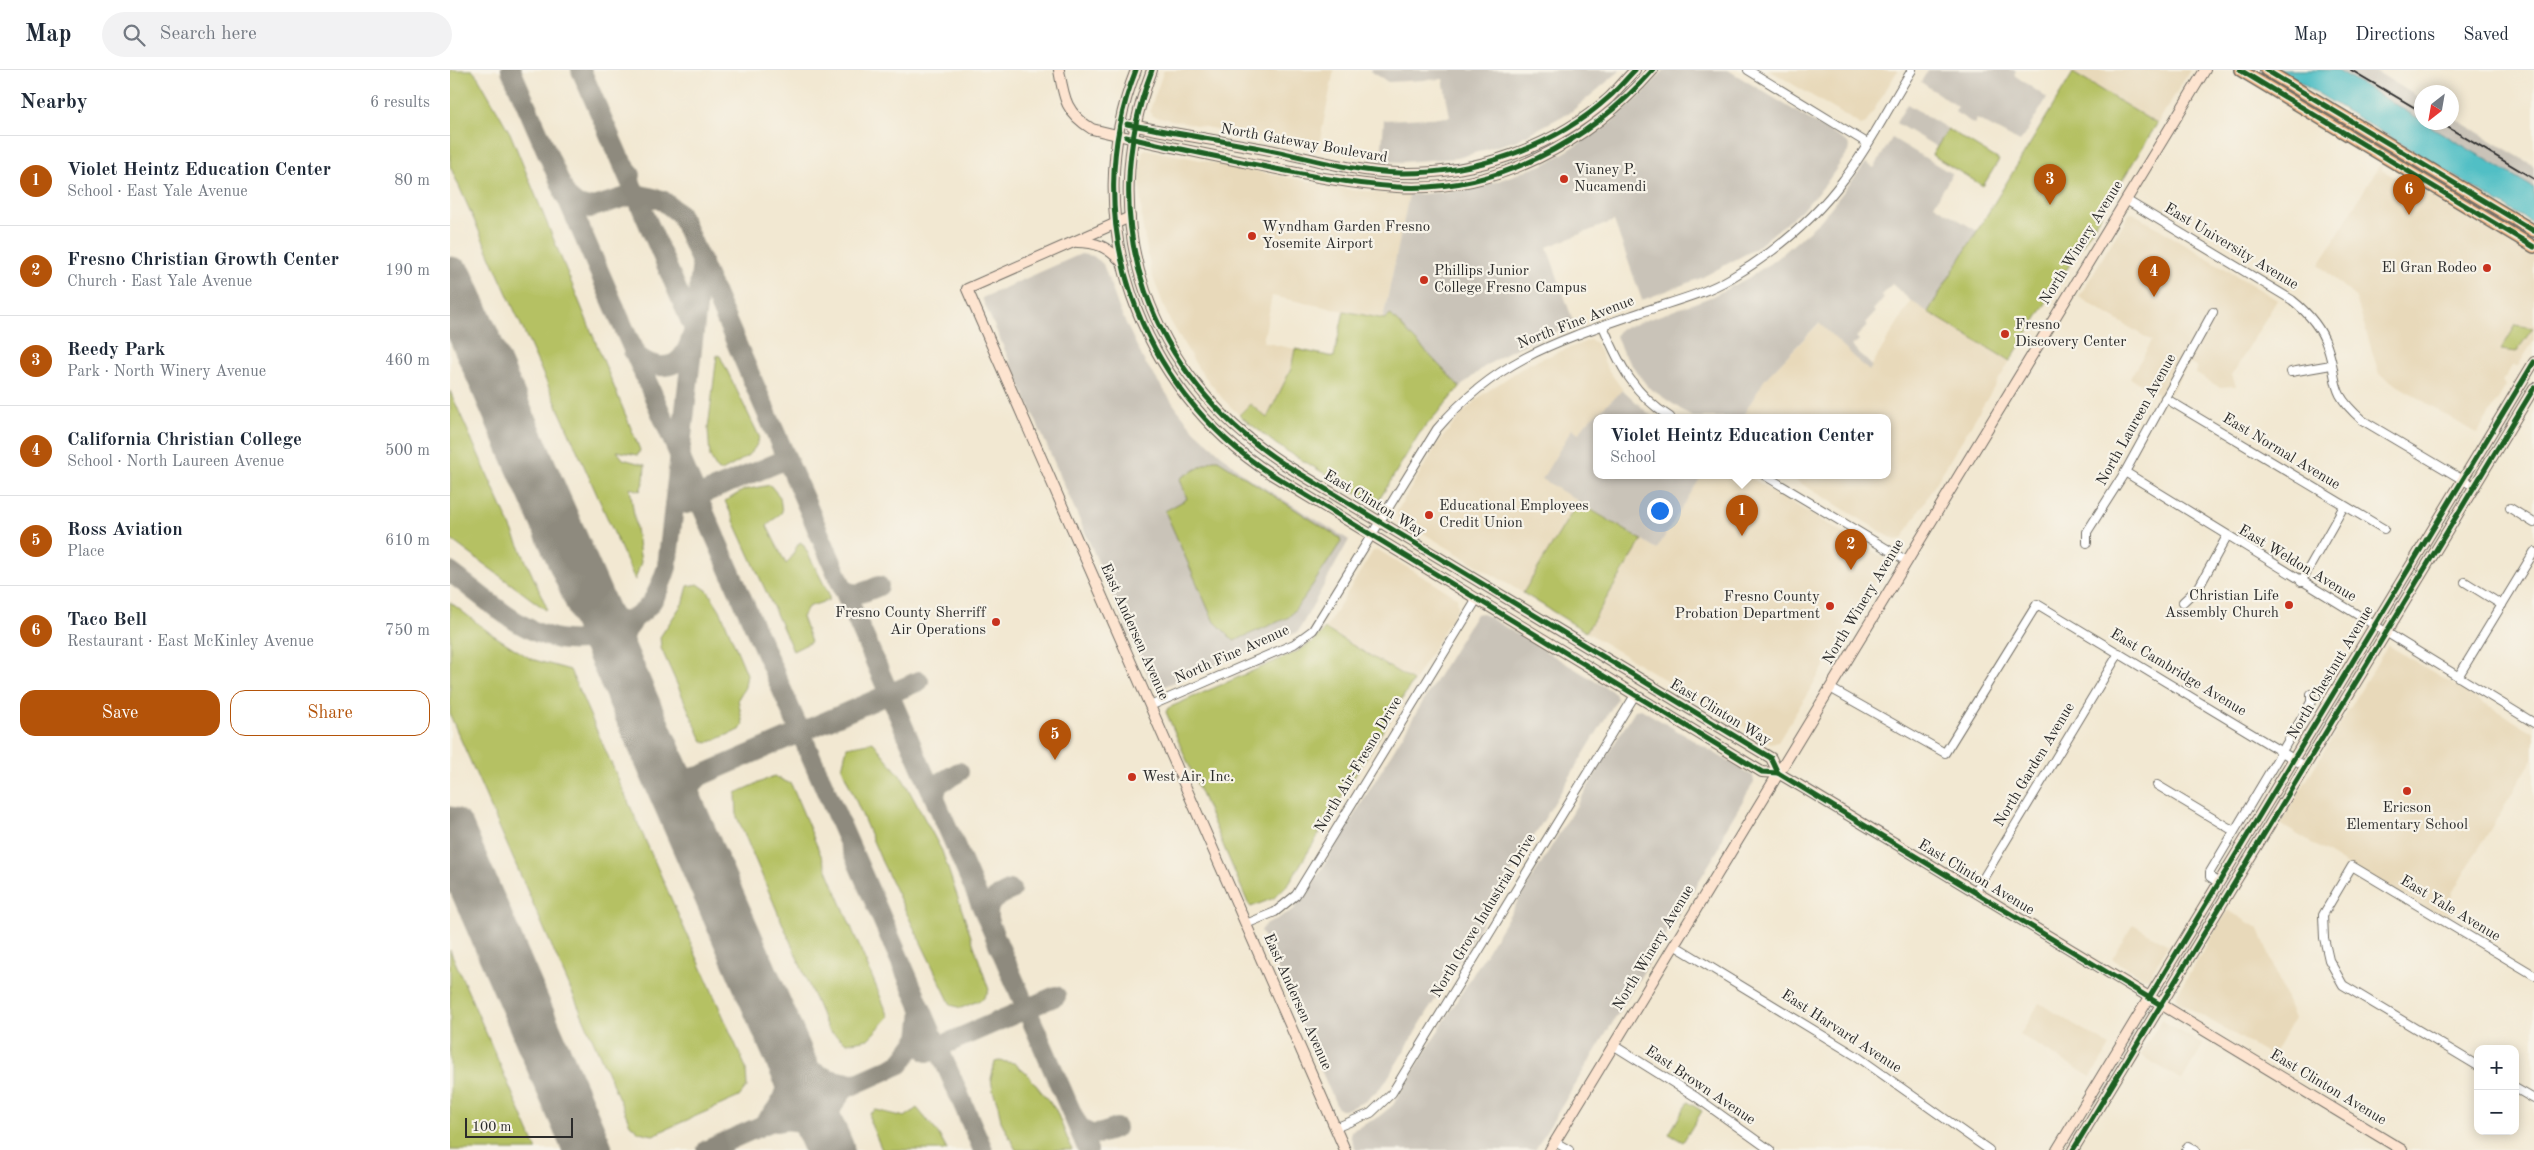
<!DOCTYPE html>
<html lang="en">
<head>
<meta charset="utf-8">
<style>
  body { margin:0; font-family:"Old Standard TT",serif; background:#f2f2f3; color:#1f2937 }
  .controls { position:absolute; right:15px; bottom:15px; display:grid; overflow:hidden; border-radius:10px; box-shadow:0 2px 12px #0003 }
  .controls button { width:45px; height:45px; display:grid; place-items:center; padding:0; border:0; border-bottom:1px solid #e0e1e3; background:#fff; color:#1f2937; font:25px sans-serif }
  .compass { position:absolute; left:1964px; top:15px; width:45px; height:45px; border-radius:50%; background:#fff; box-shadow:0 2px 12px #0003; rotate:211deg }
  .scale { position:absolute; left:15px; bottom:12px; width:108px; box-sizing:border-box; padding-left:5px; border:2px solid #2b2b2b; border-top:0; font-size:14px; line-height:18px; white-space:nowrap; color:#2b2b2b; -webkit-text-stroke:4px #f7f3e8; paint-order:stroke }
  .you { position:absolute; left:1209px; top:440px; width:18px; height:18px; margin:-12px; border:4px solid #fff; border-radius:50%; background:#1a73e8; box-shadow:0 0 0 8px #1a73e833 }
  .badge { display:grid; place-items:center; width:32px; height:32px; border-radius:50%; background:#b45309; color:#fff; font-size:16px; font-weight:700 }
  .pin { position:absolute; translate:-50% -41px; filter:drop-shadow(0 1px 2px #0008) }
  .pin::after { content:''; position:absolute; top:26px; width:18px; height:15px; background:inherit; clip-path:polygon(0 0,100% 0,50% 100%) }
  .popup { position:absolute; left:1143px; top:344px; width:298px; height:65px; box-sizing:border-box; display:grid; place-content:center; border-radius:10px; background:#fff; filter:drop-shadow(0 1px 4px #0005); font-size:16px; white-space:nowrap; color:#747a83 }
  .popup b { font-size:19px; color:#1f2937 }
  .popup::after { content:''; position:absolute; left:50%; top:100%; margin-left:-10px; border:10px solid transparent; border-top-color:#fff }
  .list { margin:0; padding:0; list-style:none }
  h2 { display:flex; justify-content:space-between; align-items:center; height:65px; margin:0; padding:0 20px; font-size:21px }
  h2 small { font-size:16px; font-weight:400; color:#747a83 }
  .list li { display:grid; grid-template-columns:32px 1fr auto; gap:15px; align-items:center; box-sizing:border-box; height:90px; padding:0 20px; border-top:1px solid #e0e1e3 }
  .list b { display:block; font-size:19px; white-space:nowrap }
  .list p { margin:0; font-size:16px; white-space:nowrap; color:#747a83 }
  .list em { font-size:16px; font-style:normal; color:#747a83 }
  .actions { display:flex; gap:10px; padding:15px 20px }
  .actions a { flex:1; padding:11px 0; border:1px solid #b45309; border-radius:15px; text-align:center; font-size:18px; color:#b45309 }
  .actions .main { background:#b45309; color:#fff }
  .icon { flex:none; width:28px; height:28px; fill:none; stroke:currentColor; stroke-width:2; stroke-linecap:round; stroke-linejoin:round }
  .map { position:relative; flex:none; width:2084px; height:1080px; overflow:hidden }
  header { display:flex; align-items:center; gap:30px; box-sizing:border-box; height:70px; padding:0 25px; background:#fff; border-bottom:1px solid #e0e1e3 }
  header strong { font-size:24px }
  nav { display:flex; gap:28px; margin-inline-start:auto; font-size:18px }
  .search { width:350px; height:45px; background:#f2f2f3; display:flex; align-items:center; gap:12px; box-sizing:border-box; padding:0 18px; border-radius:28px; color:#747a83; font-size:19px }
  main { display:flex }
  aside { flex:1; background:#fff }
  .map>svg:first-child { display:block }
  .built { fill:#e8d9ba }
  .industrial { fill:#c9c3b8 }
  .green { fill:#b5c163; stroke:#707647 }
  .water { fill:#51bfc5; stroke:#3e7578 }
  .lines { fill:none; stroke-linecap:round; stroke-linejoin:round }
  .taxiway { stroke:#8e8a7e; stroke-width:20 }
  .runway { stroke:#8e8a7e; stroke-width:49 }
  .street-casing { stroke:#716d65; stroke-width:10 }
  .secondary-casing { stroke:#716d65; stroke-width:12 }
  .primary-casing { stroke:#716d65; stroke-width:14 }
  .street { stroke:#fff; stroke-width:8 }
  .secondary { stroke:#fde4d0; stroke-width:10 }
  .primary { stroke:#f9bc8a; stroke-width:11 }
  .rail { stroke:#2b2b2b; stroke-width:2 }
  .cycleway-casing { stroke:#f7f3e8; stroke-width:8 }
  .cycleway { stroke:#1b5e20; stroke-width:5 }
  .poi-dot { fill:#c8321e; stroke:#f7f3e8; stroke-width:2 }
  .labels { text-anchor:middle; dominant-baseline:central; stroke-width:4.5; stroke-linejoin:round; paint-order:stroke }
  .street-label { font-size:15px; fill:#2b2b2b; stroke:#f7f3e8 }
  .poi-label { font-size:15px; fill:#2b2b2b; stroke:#f7f3e8; text-anchor:start }
</style>
</head>
<body>
<header>
<strong>Map</strong>
<div class="search"><svg class="icon" aria-label="search" viewBox="0 0 24 24"><circle cx="10" cy="10" r="6"/><path d="M15 15l6 6"/></svg>Search here</div>
<nav><a>Map</a><a>Directions</a><a>Saved</a></nav>
</header>
<main>
<aside>
<h2>Nearby<small>6 results</small></h2>
<ul class="list">
<li><span class="badge">1</span><div><b>Violet Heintz Education Center</b><p>School · East Yale Avenue</p></div><em>80 m</em></li>
<li><span class="badge">2</span><div><b>Fresno Christian Growth Center</b><p>Church · East Yale Avenue</p></div><em>190 m</em></li>
<li><span class="badge">3</span><div><b>Reedy Park</b><p>Park · North Winery Avenue</p></div><em>460 m</em></li>
<li><span class="badge">4</span><div><b>California Christian College</b><p>School · North Laureen Avenue</p></div><em>500 m</em></li>
<li><span class="badge">5</span><div><b>Ross Aviation</b><p>Place</p></div><em>610 m</em></li>
<li><span class="badge">6</span><div><b>Taco Bell</b><p>Restaurant · East McKinley Avenue</p></div><em>750 m</em></li>
</ul>
<div class="actions"><a class="main">Save</a><a>Share</a></div>
</aside>
<div class="map">
<svg width="2084" height="1080" viewBox="0 0 2084 1080">
  <rect width="100%" height="100%" fill="#f7f3e8"/>
  <filter id="ink" filterUnits="userSpaceOnUse"><feTurbulence type="fractalNoise" baseFrequency=".02" numOctaves="2"/><feDisplacementMap in="SourceGraphic" scale="10" xChannelSelector="R" yChannelSelector="G"/><feConvolveMatrix kernelMatrix="1 2 1 2 8 2 1 2 1" color-interpolation-filters="sRGB"/></filter>
  <filter id="wash" filterUnits="userSpaceOnUse"><feTurbulence type="fractalNoise" baseFrequency=".0096" numOctaves="4" result="noise"/><feDisplacementMap in="SourceGraphic" scale="20" xChannelSelector="R" yChannelSelector="G"/><feGaussianBlur stdDeviation="1.12" result="paint"/><feColorMatrix in="noise" values="0 0 0 0 0 0 0 0 0 0 0 0 0 0 0 0 0 1.4 0 .05"/><feComposite in="paint" operator="in"/></filter>
  <g filter="url(#wash)">
    <rect width="100%" height="100%" fill="#f2e8d2"/>
    <!-- built -->
    <g class="built">
      <polygon points="714,0 884,0 868,80 702,46 700,40"/>
      <polygon points="1319,0 1448,0 1416,53 1411,55"/>
      <polygon points="1625,0 1740,0 1707,54 1623,3"/>
      <polygon points="695,79 902,120 959,125 933,249 822,226 813,272 845,279 841,299 817,349 800,334 789,345 773,329 748,298 718,247 701,202 692,153 690,110 692,82"/>
      <polygon points="1930,94 1932,100 1949,110 1953,109 2084,186 2084,270 2068,296 2062,296 2053,311 2056,316 2027,364 1929,304 1906,228 1869,195"/>
      <polygon points="1683,143 1827,230 1782,305 1786,316 1769,317 1745,303 1747,298 1739,293 1721,323 1712,324 1705,330 1708,324 1680,308 1702,271 1629,227 1679,144"/>
      <polygon points="1461,231 1560,291 1452,469 1445,470 1337,405 1437,405 1437,347 1292,347 1315,309 1370,253 1419,300"/>
      <polygon points="1140,270 1146,273 1157,298 1173,320 1137,352 1129,363 1122,360 1128,432 1073,523 948,448 947,441 989,372 1013,343 1032,325 1078,294"/>
      <polygon points="1252,405 1296,405 1434,488 1436,495 1328,672 1322,674 1136,562 1192,470 1207,479"/>
      <polygon points="928,480 1007,527 1008,537 963,613 875,559 923,481"/>
      <polygon points="1938,575 2084,663 2084,687 2002,823 2000,845 1995,854 1830,754"/>
      <polygon points="1778,840 1809,859 1844,949 1822,986 1727,931 1726,926"/>
      <polygon points="1683,854 1718,875 1699,907 1694,908 1662,889"/>
      <polygon points="1589,933 1660,976 1641,1007 1570,965"/>
      <polygon points="1711,950 1753,975 1732,1010 1690,985"/>
    </g>
    <!-- industrial -->
    <g class="industrial">
      <polygon points="919,0 1171,0 1122,41 1067,70 1008,88 952,92 931,91 934,50 1000,47 993,9 938,12"/>
      <polygon points="1214,0 1278,0 1398,73 1400,79 1375,115 1356,136 1305,179 1251,208 1192,230 1164,151 1097,177 1124,254 1062,280 1034,297 1010,317 941,246 933,249 959,125 1005,121 1034,116 1097,93 1155,58 1192,25"/>
      <polygon points="1478,0 1566,0 1564,5 1597,28 1570,72 1527,49 1524,54 1505,42 1508,37 1471,12"/>
      <polygon points="1888,0 1924,0 1971,29 1971,50"/>
      <polygon points="1457,34 1498,59 1487,77 1446,53"/>
      <polygon points="2002,47 2084,96 2084,118 1975,53 2002,52"/>
      <polygon points="1442,68 1502,104 1484,135 1527,161 1478,242 1461,231 1442,214 1431,225 1434,228 1423,240 1425,242 1415,253 1417,256 1406,267 1409,270 1402,276 1422,296 1419,301 1369,253 1315,309 1292,347 1242,347 1198,317 1173,283 1166,266 1169,260 1261,227 1298,208 1328,188 1371,150 1416,93 1424,98"/>
      <polygon points="631,184 643,186 653,194 670,241 694,291 727,339 745,361 794,405 899,470 848,562 710,618 702,615 532,228"/>
      <polygon points="1173,320 1202,347 1147,347 1147,405 1252,405 1207,479 1092,409 1122,359 1129,363 1137,352"/>
      <polygon points="1032,543 1165,623 1167,629 934,1014 916,1031 895,1040 890,1040 887,1037 811,861 814,856 843,840 856,825 1026,544"/>
      <polygon points="1191,639 1303,706 1304,712 1274,762 1269,778 1085,1080 906,1080 900,1066 901,1061 927,1048 943,1035 1185,640"/>
    </g>
    <!-- green -->
    <g class="green">
      <polygon points="0,0 22,0 28,7 60,63 190,380 188,385 167,381 173,389 195,395 194,410 190,421 180,418 191,492 185,510 0,96"/>
      <polygon points="1623,3 1707,54 1560,291 1478,242"/>
      <polygon points="1498,59 1549,90 1533,116 1482,85"/>
      <polygon points="894,241 934,249 941,245 1010,317 969,364 929,430 922,432 827,375 789,345 800,334 817,348 841,299 845,279 884,287"/>
      <polygon points="2066,255 2083,258 2066,282 2051,280"/>
      <path d="M267,285L270,286L309,366C307,385 287,392 272,401H268L260,387L258,359Z"/>
      <polygon points="0,321 97,538 96,540 0,469"/>
      <polygon points="763,390 768,390 890,468 891,472 854,528 839,547 784,571 763,550 715,441 737,429 730,409 732,407"/>
      <path d="M320,415L330,427L332,442L317,456L336,494C343,488 344,479 350,472L353,474L379,524V530L358,537L352,547L361,572L343,581L275,431L294,420Z"/>
      <polygon points="1128,432 1192,470 1136,562 1073,523"/>
      <polygon points="248,514 258,521 270,540 297,604 295,617 288,629 293,655 290,660 257,673 253,671 250,666 211,578 210,567 234,531 238,516"/>
      <polygon points="0,532 40,563 81,589 120,600 296,998 297,1017 289,1027 203,1065 189,1062 180,1054 0,645"/>
      <polygon points="875,559 963,611 839,813 824,828 801,837 798,833 716,642 718,638 846,582 862,572"/>
      <polygon points="423,672 453,709 492,781 539,920 533,929 511,938 501,935 432,792 392,698 397,677"/>
      <polygon points="324,706 341,714 439,947 418,969 397,973 378,960 287,747 286,723"/>
      <polygon points="0,880 87,1080 0,1080"/>
      <polygon points="549,991 564,993 578,1005 606,1040 622,1080 566,1080 551,1051 548,1035 543,1021 541,1009 545,992"/>
      <polygon points="1238,1032 1252,1041 1233,1072 1219,1064"/>
      <polygon points="467,1038 488,1063 497,1080 432,1080 420,1052 420,1044 426,1040 455,1047"/>
    </g>
    <!-- water -->
    <polygon class="water" points="1829,0 1888,0 1971,50 1972,52 1975,53 2084,118 2084,154"/>
    <g class="lines">
      <!-- taxiway -->
      <g class="taxiway">
        <polyline points="61,0 533,1080"/>
        <polyline points="131,0 169,87 181,105"/>
        <path d="M173,95L244,259C241,269 239,280 231,288C218,303 194,295 183,281"/>
        <polyline points="114,124 127,135 140,138 186,124 212,130 230,144 638,1080"/>
        <polyline points="237,434 247,426 337,389"/>
        <path d="M0,502C50,539 101,595 167,559C199,542 206,531 217,497L252,192"/>
        <path d="M393,519C404,528 417,521 429,516"/>
        <polyline points="139,529 149,541 164,552 183,549"/>
        <polyline points="166,592 170,569 182,553"/>
        <path d="M209,689C220,701 232,711 250,706L469,611"/>
        <polyline points="487,735 485,725 488,714 509,702"/>
        <polyline points="234,746 237,720 250,706"/>
        <path d="M539,853C534,833 545,827 561,820"/>
        <path d="M336,979C356,1000 377,1013 406,1013"/>
        <polyline points="477,982 606,926"/>
        <path d="M626,1051C636,1069 650,1065 666,1058"/>
        <path d="M315,1052C335,1034 343,1006 336,979"/>
        <path d="M327,1052C350,1046 362,1058 377,1072"/>
        <path d="M377,1072C374,1050 380,1037 394,1020"/>
        <polyline points="257,1080 450,994 469,968 472,941"/>
      </g>
      <!-- runway -->
      <g class="runway">
        <polyline points="0,211 380,1080"/>
        <polyline points="0,761 138,1080"/>
      </g>
    </g>
  </g>
  <g filter="url(#ink)">
    <g class="lines">
      <defs>
        <g id="street">
          <polyline points="1298,0 1417,73"/>
          <path d="M1676,130L1842,230C1857,242 1871,257 1877,276C1890,313 1877,319 1912,350L2025,417"/>
          <path d="M1153,256C1169,294 1184,325 1220,347"/>
          <polyline points="1841,302 1881,295"/>
          <polyline points="1715,328 1934,459"/>
          <polyline points="1675,402 2084,653"/>
          <polyline points="1314,405 1457,491"/>
          <polyline points="2060,438 2084,453"/>
          <polyline points="1637,473 1637,462 1675,402 1763,242"/>
          <polyline points="1851,512 1894,436"/>
          <polyline points="2015,512 2052,535"/>
          <polyline points="1733,532 1749,517 1777,466"/>
          <polyline points="2008,607 2084,482"/>
          <polyline points="1380,618 1495,683 1587,534 1855,696"/>
          <path d="M700,636L844,574L863,560L987,359C1045,291 1104,272 1186,244C1217,233 1253,225 1281,208C1325,182 1364,150 1394,109C1420,76 1439,36 1462,0"/>
          <polyline points="1707,715 1784,761"/>
          <polyline points="1769,813 1760,807 1760,802 1856,641 1861,632 1861,624"/>
          <polyline points="1525,822 1669,583"/>
          <polyline points="796,854 825,842 846,825 1027,529"/>
          <polyline points="1224,875 1408,987 1539,1080"/>
          <polyline points="1163,975 1246,1027 1320,1080"/>
          <polyline points="2028,996 1893,915 1879,890 1874,868 1873,845 1902,796 2084,905"/>
          <polyline points="2065,1018 2084,1029"/>
          <polyline points="885,1058 921,1043 942,1023 1185,625"/>
          <polyline points="1105,1072 1119,1080"/>
          <polyline points="1736,1080 1738,1076 1745,1080"/>
        </g>
        <g id="secondary">
          <path d="M609,0C614,29 616,43 642,59C694,72 746,82 798,93C847,103 897,114 947,117C1046,123 1140,72 1203,0"/>
          <path d="M686,0C627,149 689,319 821,404L1312,702L1328,703L1357,720L1952,1080"/>
          <path d="M702,0C643,153 699,306 834,394L1321,688L1328,703"/>
          <path d="M681,55C725,64 770,71 815,79C860,88 904,102 949,103C1024,105 1103,78 1159,28C1168,19 1176,9 1185,0"/>
          <polyline points="680,147 517,219 895,1080"/>
          <path d="M627,172C647,172 657,177 671,191"/>
          <polyline points="1100,1080 1755,0"/>
          <polyline points="1607,1080 2084,292"/>
          <polyline points="1623,1080 2084,318"/>
        </g>
        <g id="primary">
          <polyline points="1790,0 2084,177"/>
          <polyline points="1816,0 2084,161"/>
        </g>
      </defs>
      <!-- street casing -->
      <use href="#street" class="street-casing"/>
      <!-- secondary casing -->
      <use href="#secondary" class="secondary-casing"/>
      <!-- primary casing -->
      <use href="#primary" class="primary-casing"/>
      <!-- street -->
      <use href="#street" class="street"/>
      <!-- secondary -->
      <use href="#secondary" class="secondary"/>
      <!-- primary -->
      <use href="#primary" class="primary"/>
      <!-- rail -->
      <g class="rail">
        <polyline points="1901,0 1972,42"/>
        <polyline points="1989,52 2084,109"/>
      </g>
      <defs>
        <g id="cycleway">
          <path d="M686,0C627,149 689,319 821,404L1312,702L1328,703L1711,935"/>
          <path d="M702,0C643,153 699,306 834,394L1321,688L1328,703"/>
          <polyline points="1790,0 2084,177"/>
          <polyline points="1816,0 2084,161"/>
          <path d="M677,54C723,63 769,70 815,79C860,88 904,102 950,103C1024,104 1103,78 1159,27C1168,19 1176,9 1185,0"/>
          <path d="M676,67C718,77 760,85 802,94C850,104 899,114 947,117C1046,123 1139,72 1203,0"/>
          <polyline points="1699,928 2084,292"/>
          <polyline points="1623,1080 2084,318"/>
        </g>
      </defs>
      <!-- cycleway casing -->
      <use href="#cycleway" class="cycleway-casing"/>
      <!-- cycleway -->
      <use href="#cycleway" class="cycleway"/>
    </g>
  </g>
  <!-- markers -->
  <g class="poi-dot">
    <circle cx="1114" cy="109" r="5"/>
    <circle cx="802" cy="166" r="5"/>
    <circle cx="2037" cy="198" r="5"/>
    <circle cx="974" cy="210" r="5"/>
    <circle cx="1555" cy="264" r="5"/>
    <circle cx="979" cy="445" r="5"/>
    <circle cx="1839" cy="535" r="5"/>
    <circle cx="1380" cy="536" r="5"/>
    <circle cx="546" cy="552" r="5"/>
    <circle cx="682" cy="707" r="5"/>
    <circle cx="1957" cy="721" r="5"/>
  </g>
  <g class="labels">
    <!-- street labels -->
    <g class="street-label">
      <text transform="translate(854 74) rotate(10)">North Gateway Boulevard</text>
      <text transform="translate(1632 173) rotate(-58)">North Winery Avenue</text>
      <text transform="translate(1781 177) rotate(31)">East University Avenue</text>
      <text transform="translate(1126 253) rotate(-21)">North Fine Avenue</text>
      <text transform="translate(1687 350) rotate(-61)">North Laureen Avenue</text>
      <text transform="translate(1831 382) rotate(31)">East Normal Avenue</text>
      <text transform="translate(924 434) rotate(31)">East Clinton Way</text>
      <text transform="translate(1847 494) rotate(31)">East Weldon Avenue</text>
      <text transform="translate(1414 532) rotate(-59)">North Winery Avenue</text>
      <text transform="translate(684 562) rotate(66)">East Andersen Avenue</text>
      <text transform="translate(782 585) rotate(-24)">North Fine Avenue</text>
      <text transform="translate(1728 603) rotate(31)">East Cambridge Avenue</text>
      <text transform="translate(1881 603) rotate(-59)">North Chestnut Avenue</text>
      <text transform="translate(1270 643) rotate(31)">East Clinton Way</text>
      <text transform="translate(909 695) rotate(-59)">North Air-Fresno Drive</text>
      <text transform="translate(1585 695) rotate(-59)">North Garden Avenue</text>
      <text transform="translate(1526 808) rotate(31)">East Clinton Avenue</text>
      <text transform="translate(2000 839) rotate(31)">East Yale Avenue</text>
      <text transform="translate(1034 846) rotate(-59)">North Grove Industrial Drive</text>
      <text transform="translate(1204 878) rotate(-59)">North Winery Avenue</text>
      <text transform="translate(847 932) rotate(66)">East Andersen Avenue</text>
      <text transform="translate(1391 962) rotate(33)">East Harvard Avenue</text>
      <text transform="translate(1250 1016) rotate(34)">East Brown Avenue</text>
      <text transform="translate(1878 1018) rotate(31)">East Clinton Avenue</text>
    </g>
    <!-- poi labels -->
    <g class="poi-label">
      <text x="1124" y="100">Vianey P.<tspan x="1124" dy="17">Nucamendi</tspan></text>
      <text x="812" y="157">Wyndham Garden Fresno<tspan x="812" dy="17">Yosemite Airport</tspan></text>
      <text x="2027" y="198" text-anchor="end">El Gran Rodeo</text>
      <text x="984" y="201">Phillips Junior<tspan x="984" dy="17">College Fresno Campus</tspan></text>
      <text x="1565" y="255">Fresno<tspan x="1565" dy="17">Discovery Center</tspan></text>
      <text x="989" y="436">Educational Employees<tspan x="989" dy="17">Credit Union</tspan></text>
      <text x="1829" y="526" text-anchor="end">Christian Life<tspan x="1829" dy="17">Assembly Church</tspan></text>
      <text x="1370" y="527" text-anchor="end">Fresno County<tspan x="1370" dy="17">Probation Department</tspan></text>
      <text x="536" y="543" text-anchor="end">Fresno County Sherriff<tspan x="536" dy="17">Air Operations</tspan></text>
      <text x="692" y="707">West Air, Inc.</text>
      <text x="1957" y="738" text-anchor="middle">Ericson<tspan x="1957" dy="17">Elementary School</tspan></text>
    </g>
  </g>
</svg>
<div class="controls">
<button>+</button>
<button>−</button>
</div>
<svg class="compass" viewBox="-18 -18 36 36"><path d="M0-13l5 13h-10z" fill="#e53935"/><path d="M0 13l5-13h-10z" fill="#747a83"/></svg>
<div class="scale">100 m</div>
<div class="you"></div>
<div class="pin badge" style="left:1292px;top:466px">1</div>
<div class="popup"><b>Violet Heintz Education Center</b>School</div>
<div class="pin badge" style="left:1401px;top:500px">2</div>
<div class="pin badge" style="left:1600px;top:135px">3</div>
<div class="pin badge" style="left:1704px;top:227px">4</div>
<div class="pin badge" style="left:605px;top:690px">5</div>
<div class="pin badge" style="left:1959px;top:145px">6</div>
</div>
</main>
</body>
</html>
